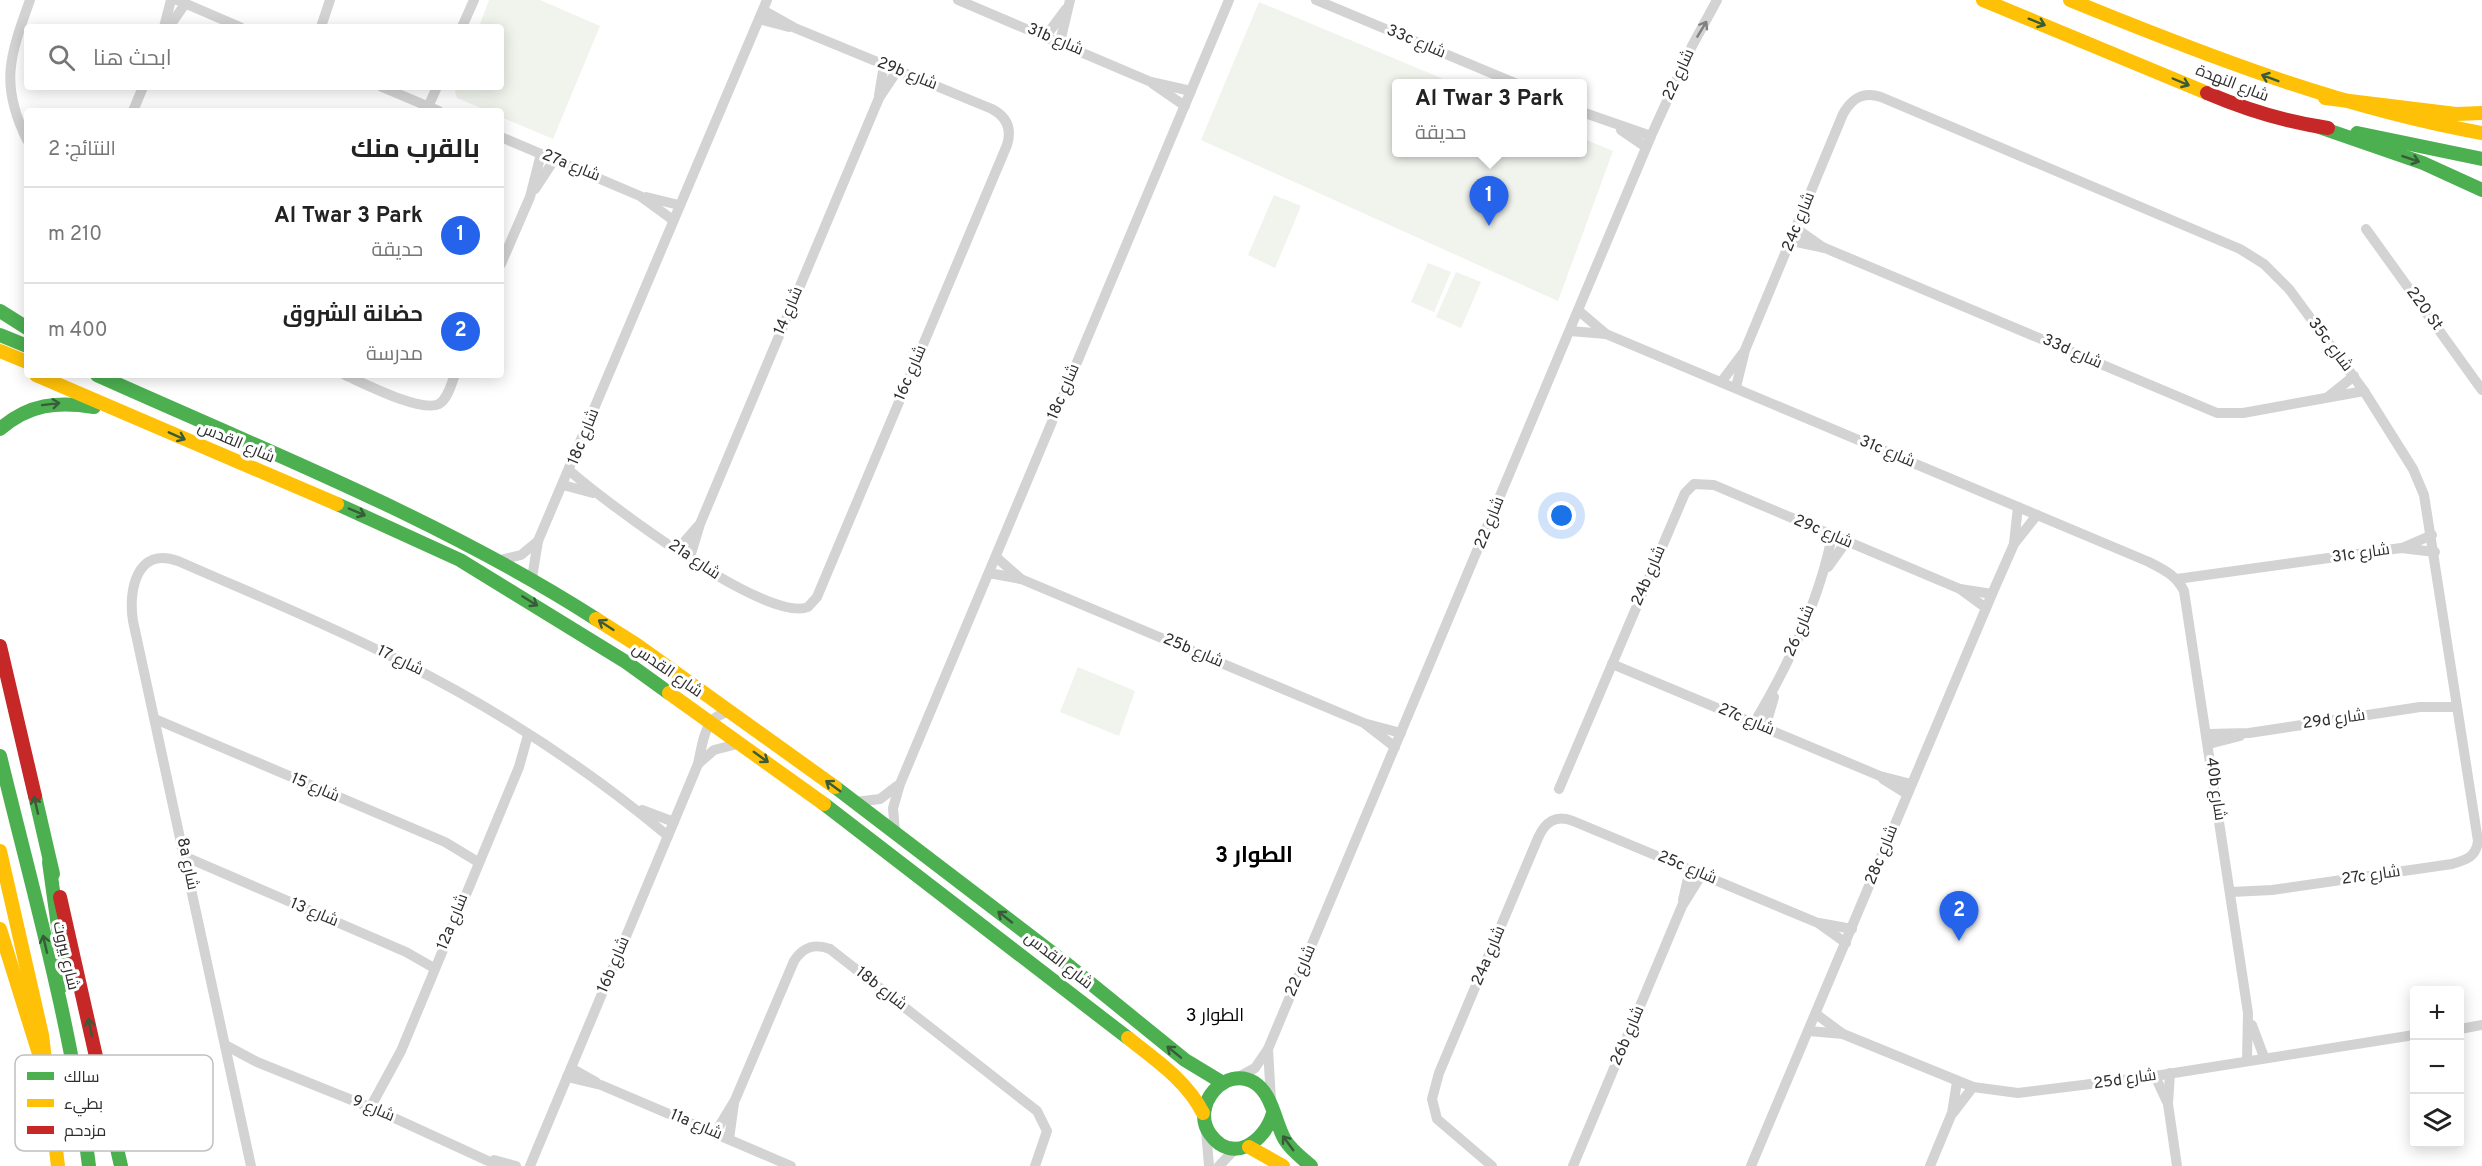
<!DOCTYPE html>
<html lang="ar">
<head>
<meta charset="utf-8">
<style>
  body { margin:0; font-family:Overpass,Cairo,sans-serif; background:#f6f6f6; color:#222; direction:rtl }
  .controls { position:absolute; right:18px; bottom:18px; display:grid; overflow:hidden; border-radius:6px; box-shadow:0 3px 15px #0003 }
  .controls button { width:54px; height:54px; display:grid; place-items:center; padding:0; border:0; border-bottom:2px solid #e0e0e0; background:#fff; color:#222; font:30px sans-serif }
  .you { position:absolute; left:1562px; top:516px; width:21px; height:21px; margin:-15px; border:4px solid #fff; border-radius:50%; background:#1a73e8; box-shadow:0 0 0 9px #1a73e833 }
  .badge { display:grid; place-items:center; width:39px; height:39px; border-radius:50%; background:#2563eb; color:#fff; font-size:20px; font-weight:700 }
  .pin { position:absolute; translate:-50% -50px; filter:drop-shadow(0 2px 3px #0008) }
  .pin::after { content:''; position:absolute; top:32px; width:21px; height:18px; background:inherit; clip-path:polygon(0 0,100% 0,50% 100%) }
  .popup { position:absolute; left:1392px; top:79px; width:195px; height:78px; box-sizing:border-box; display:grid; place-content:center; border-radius:6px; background:#fff; filter:drop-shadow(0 2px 4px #0005); font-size:20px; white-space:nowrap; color:#767676 }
  .popup b { font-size:22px; color:#222 }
  .popup::after { content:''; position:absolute; left:50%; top:100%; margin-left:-12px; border:12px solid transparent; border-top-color:#fff }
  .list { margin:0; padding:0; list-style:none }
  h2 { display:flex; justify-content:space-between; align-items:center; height:78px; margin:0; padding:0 24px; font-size:26px }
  h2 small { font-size:20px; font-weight:400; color:#767676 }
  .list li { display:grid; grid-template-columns:39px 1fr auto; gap:18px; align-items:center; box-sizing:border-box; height:96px; padding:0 24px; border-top:2px solid #e0e0e0 }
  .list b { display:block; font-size:22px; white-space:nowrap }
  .list p { margin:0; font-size:20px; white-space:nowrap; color:#767676 }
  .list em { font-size:20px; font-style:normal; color:#767676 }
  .icon { flex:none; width:33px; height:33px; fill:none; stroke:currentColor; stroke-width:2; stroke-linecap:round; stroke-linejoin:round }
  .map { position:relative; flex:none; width:2482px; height:1166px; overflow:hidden; direction:ltr }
  .search { position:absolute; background:#fff; box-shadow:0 3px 15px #0003; left:24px; top:24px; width:480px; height:66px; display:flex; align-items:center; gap:15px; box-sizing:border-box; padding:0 21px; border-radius:6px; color:#767676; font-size:22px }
  .panel { position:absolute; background:#fff; box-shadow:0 3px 15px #0003; left:24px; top:108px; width:480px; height:270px; border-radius:6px; direction:rtl }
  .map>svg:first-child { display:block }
  .green { fill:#f1f3ed }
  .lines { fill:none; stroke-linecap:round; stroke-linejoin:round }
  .street { stroke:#d3d3d3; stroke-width:10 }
  .fast { stroke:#4caf50; stroke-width:14 }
  .slow { stroke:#ffc107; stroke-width:14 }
  .jam { stroke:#c62828; stroke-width:14 }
  .oneway { stroke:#385b3a }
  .oneway2 { stroke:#808080 }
  .labels { text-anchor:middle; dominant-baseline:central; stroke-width:6; stroke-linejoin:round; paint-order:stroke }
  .street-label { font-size:16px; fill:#2e2e2e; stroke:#fff }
  .neighbourhood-label { font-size:18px; fill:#000; stroke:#fff }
  .district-label { font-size:22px; font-weight:bold; fill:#000; stroke:#fff }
  .key { fill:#fff; stroke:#c0c0c0; stroke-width:1.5 }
  .key-label { font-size:16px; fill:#2e2e2e }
</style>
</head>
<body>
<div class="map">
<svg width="2482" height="1166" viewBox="0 0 2482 1166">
  <rect width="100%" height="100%" fill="#fff"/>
  <!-- green -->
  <g class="green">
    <polygon points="489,0 540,0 600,26 553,139 501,117 501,111 488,111 457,98 454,87 501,87 501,27 479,27"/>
    <polygon points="1259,2 1453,83 1396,83 1396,152 1582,152 1582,138 1613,151 1558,301 1201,140"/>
    <polygon points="1274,195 1301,206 1275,268 1248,255"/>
    <polygon points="1428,263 1451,272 1434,312 1411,302"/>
    <polygon points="1456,272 1481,282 1461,328 1436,317"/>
    <polygon points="1078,667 1135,691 1119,736 1060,712"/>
  </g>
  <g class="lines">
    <!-- street -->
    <g class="street">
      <polyline points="177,0 240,27"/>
      <polyline points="958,0 1151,82 1191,91"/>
      <polyline points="1316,0 1515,83"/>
      <polyline points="759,19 789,27"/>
      <polyline points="164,27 171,0"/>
      <polyline points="169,27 185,4"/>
      <polyline points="321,27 330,0"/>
      <polyline points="462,27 474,0"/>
      <polyline points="1046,36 1066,9"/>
      <polyline points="1060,42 1070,0"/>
      <polyline points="1153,84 1185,106"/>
      <polyline points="382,87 439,111"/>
      <polyline points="879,95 884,65"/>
      <polyline points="428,107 437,87"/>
      <polyline points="133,111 143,87"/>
      <polyline points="1582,112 1651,136"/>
      <polyline points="1621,130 1646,147"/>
      <polyline points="501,137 640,196 673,220"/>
      <path d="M27,140C0,85 9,58 30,0"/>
      <polyline points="535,189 554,160"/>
      <polyline points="646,197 679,205"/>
      <polyline points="1797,229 1824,248"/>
      <polyline points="2366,229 2482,390"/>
      <polyline points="1792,241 1825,248 2217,413 2243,413 2364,391"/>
      <polyline points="501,264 530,197 541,154"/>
      <polyline points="1579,311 1606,334"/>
      <path d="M1570,331L1606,334L2149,562C2164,570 2176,575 2184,591L2248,1013L2247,1060"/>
      <path d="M345,375C363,383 421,413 439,404C448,399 451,384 455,375"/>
      <polyline points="1722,381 1743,353"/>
      <path d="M1736,387L1745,350L1843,114C1852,98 1863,91 1881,97L2240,249L2264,264L2289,289L2364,391L2413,469L2424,495L2478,841C2476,857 2466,860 2452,864L2272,890L2231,892"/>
      <polyline points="2328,397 2354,376"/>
      <path d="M570,471C604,501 767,624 808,607L817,597L1007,145C1012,129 1007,117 992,109L795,28L763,10"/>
      <polyline points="563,485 593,493"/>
      <polyline points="2014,543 2018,507"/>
      <polyline points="2402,548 2432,535"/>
      <polyline points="678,549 698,526"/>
      <polyline points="690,557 700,524 879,98 897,71"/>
      <polyline points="996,557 1021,579"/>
      <polyline points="500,560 521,555 538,541"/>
      <polyline points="1828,567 1846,542"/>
      <polyline points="989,573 1021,579 1364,723 1395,747"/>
      <polyline points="532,578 538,541 767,0"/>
      <polyline points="2177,579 2401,548 2435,552"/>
      <polyline points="1960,589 1992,594"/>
      <polyline points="1612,664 1880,776 1911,784"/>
      <polyline points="155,719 445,842 478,862"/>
      <path d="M1754,723C1788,666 1819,602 1832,536"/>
      <polyline points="1367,724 1401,733"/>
      <polyline points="1765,728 1774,697"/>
      <polyline points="2208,734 2249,733 2420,707 2456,707"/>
      <polyline points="2209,744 2240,736"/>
      <polyline points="698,764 714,750 741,743"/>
      <polyline points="1883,779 1907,794"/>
      <polyline points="1559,789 1685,493 1694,484 1714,485 1960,589 1986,608"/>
      <polyline points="855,802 880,799 897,786"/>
      <polyline points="642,810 674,822"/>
      <polyline points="895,832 893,808 900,784 1229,0"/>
      <polyline points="186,857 406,952 434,968"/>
      <polyline points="1683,900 1690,869"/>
      <polyline points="1819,923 1852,929"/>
      <polyline points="1816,1014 1843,1034"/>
      <polyline points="2252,1025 2264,1057"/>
      <polyline points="2460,1029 2482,1025"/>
      <polyline points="1809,1031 1843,1034 1973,1087 2018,1093 2155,1076 2414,1035"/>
      <polyline points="227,1046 257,1062 379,1111 499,1166"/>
      <polyline points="1268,1049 1271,1100"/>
      <polyline points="571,1068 596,1082"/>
      <polyline points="2170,1073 2168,1104 2177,1166"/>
      <polyline points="2155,1076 2168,1104"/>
      <polyline points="567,1077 601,1085 791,1166"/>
      <polyline points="1235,1079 1255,1068 1268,1049 1651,136 1692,46 1717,0"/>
      <polyline points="370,1108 401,1051 519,767 528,735"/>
      <polyline points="1953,1113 1973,1087"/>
      <polyline points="1206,1130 1209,1166"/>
      <path d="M715,1133L735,1100L794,961C803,947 814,943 830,949L1037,1111L1047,1131L1035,1166"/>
      <polyline points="729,1139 734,1103"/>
      <polyline points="494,1160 516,1166"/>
      <path d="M251,1166L133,621C128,590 137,546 178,561C253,594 330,625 402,662C496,709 588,769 668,836"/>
      <path d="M530,1166L698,764C703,742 704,714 731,712"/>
      <polyline points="1219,1166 1235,1149"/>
      <path d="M1492,1166L1437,1119L1432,1099L1439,1073L1538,838C1545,822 1556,814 1573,821L1818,923L1846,943"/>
      <polyline points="1573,1166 1682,906 1702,874"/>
      <polyline points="1751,1166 1992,594 2014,544 2037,515"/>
      <polyline points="1930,1166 1952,1113 1957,1082"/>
    </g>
    <!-- fast -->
    <g class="fast">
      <polyline points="2316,126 2423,163 2482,190"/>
      <polyline points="2357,133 2482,159"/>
      <polyline points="0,311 27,328"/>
      <polyline points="0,335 27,346"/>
      <path d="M97,375C266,451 440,519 596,619"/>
      <path d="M0,429C29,404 57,401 94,407"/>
      <polyline points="337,504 460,560 626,662 669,693"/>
      <path d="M0,756C33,892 72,1027 89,1166"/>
      <polyline points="835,787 1063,961 1185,1060 1223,1083"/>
      <polyline points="35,796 53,874"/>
      <polyline points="824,804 1128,1038"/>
      <polyline points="49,862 61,948 62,986"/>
      <polyline points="97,1061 121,1166"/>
      <path d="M1273,1113C1265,1142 1232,1165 1210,1134C1190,1106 1225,1064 1255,1083C1273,1095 1275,1123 1285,1140C1291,1150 1302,1158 1311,1166"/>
    </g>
    <!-- slow -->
    <g class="slow">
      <polyline points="1983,0 2207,93"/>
      <path d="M2070,0C2205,55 2338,107 2482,133"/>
      <polyline points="2325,98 2456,114 2482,113"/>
      <polyline points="0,351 27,362"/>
      <polyline points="36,375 337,504"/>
      <polyline points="596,619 637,645 835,787"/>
      <polyline points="669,693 824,804"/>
      <polyline points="0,851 42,1035 58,1166"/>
      <polyline points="0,929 40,1057"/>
      <path d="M1128,1038C1156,1060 1187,1081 1203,1113"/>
      <polyline points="1249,1147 1283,1166"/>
    </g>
    <!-- jam -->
    <g class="jam">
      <path d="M2207,93C2247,110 2285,122 2328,128"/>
      <polyline points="0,646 35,796"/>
      <polyline points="60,897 97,1061"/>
    </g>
  </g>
  <!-- one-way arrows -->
  <defs><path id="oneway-shaft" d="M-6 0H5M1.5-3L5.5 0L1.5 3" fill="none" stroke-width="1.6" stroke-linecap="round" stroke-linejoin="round" transform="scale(1.5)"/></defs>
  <g class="oneway">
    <use href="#oneway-shaft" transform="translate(2037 22) rotate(22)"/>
    <use href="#oneway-shaft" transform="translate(2270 78) rotate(-159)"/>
    <use href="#oneway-shaft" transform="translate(2181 82) rotate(23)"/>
    <use href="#oneway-shaft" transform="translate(2411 159) rotate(19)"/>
    <use href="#oneway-shaft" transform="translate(51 404) rotate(-7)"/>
    <use href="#oneway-shaft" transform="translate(177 436) rotate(24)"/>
    <use href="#oneway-shaft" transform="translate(357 512) rotate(23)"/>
    <use href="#oneway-shaft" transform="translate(530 601) rotate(32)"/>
    <use href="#oneway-shaft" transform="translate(606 625) rotate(-147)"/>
    <use href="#oneway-shaft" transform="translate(761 757) rotate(36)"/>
    <use href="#oneway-shaft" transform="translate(833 786) rotate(-144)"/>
    <use href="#oneway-shaft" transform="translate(36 805) rotate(-103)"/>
    <use href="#oneway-shaft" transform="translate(1005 917) rotate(-142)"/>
    <use href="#oneway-shaft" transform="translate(45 944) rotate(-103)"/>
    <use href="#oneway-shaft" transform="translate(90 1027) rotate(-102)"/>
    <use href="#oneway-shaft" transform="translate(1174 1052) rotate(-141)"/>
    <use href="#oneway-shaft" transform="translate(1288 1143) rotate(-126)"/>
  </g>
  <use class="oneway2" href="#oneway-shaft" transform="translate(1702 29) rotate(-59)"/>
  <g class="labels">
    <!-- street labels -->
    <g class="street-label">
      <text transform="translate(1055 40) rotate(23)">31b شارع</text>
      <text transform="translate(1416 42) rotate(23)">33c شارع</text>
      <text transform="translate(907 74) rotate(22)">29b شارع</text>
      <text transform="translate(1679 75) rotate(-65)">شارع 22</text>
      <text transform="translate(2232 84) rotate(21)">شارع النهدة</text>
      <text transform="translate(571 166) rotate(22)">27a شارع</text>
      <text transform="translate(1799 222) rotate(-68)">24c شارع</text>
      <text transform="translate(2424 309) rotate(54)">220 St</text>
      <text transform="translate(789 311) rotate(-67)">شارع 14</text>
      <text transform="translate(2330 345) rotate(53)">35c شارع</text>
      <text transform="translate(2072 352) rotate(24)">33d شارع</text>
      <text transform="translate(911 373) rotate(-67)">16c شارع</text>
      <text transform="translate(1064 392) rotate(-67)">18c شارع</text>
      <text transform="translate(584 437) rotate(-68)">18c شارع</text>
      <text transform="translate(236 443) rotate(23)">شارع القدس</text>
      <text transform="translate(1887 452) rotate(23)">31c شارع</text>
      <text transform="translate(1490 523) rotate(-68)">شارع 22</text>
      <text transform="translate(1823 532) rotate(23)">29c شارع</text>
      <text transform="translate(2361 554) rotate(-8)">31c شارع</text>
      <text transform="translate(694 560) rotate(34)">21a شارع</text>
      <text transform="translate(1649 576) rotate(-67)">24b شارع</text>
      <text transform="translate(1800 631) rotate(-67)">شارع 26</text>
      <text transform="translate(1193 651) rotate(23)">25b شارع</text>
      <text transform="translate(400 661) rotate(26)">شارع 17</text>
      <text transform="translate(667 671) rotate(35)">شارع القدس</text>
      <text transform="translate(1746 720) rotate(23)">27c شارع</text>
      <text transform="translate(2334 720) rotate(-8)">29d شارع</text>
      <text transform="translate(315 788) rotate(23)">شارع 15</text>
      <text transform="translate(2215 789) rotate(82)">40b شارع</text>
      <text transform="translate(1882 855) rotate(-68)">28c شارع</text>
      <text transform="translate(187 864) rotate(78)">8a شارع</text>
      <text transform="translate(1687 868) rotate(23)">25c شارع</text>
      <text transform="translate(2371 876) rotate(-8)">27c شارع</text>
      <text transform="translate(314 913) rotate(23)">شارع 13</text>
      <text transform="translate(453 922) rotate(-68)">12a شارع</text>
      <text transform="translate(65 956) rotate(77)">شارع بيروت</text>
      <text transform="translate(1489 956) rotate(-67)">24a شارع</text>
      <text transform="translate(1058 961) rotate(38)">شارع القدس</text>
      <text transform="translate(614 965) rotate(-67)">16b شارع</text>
      <text transform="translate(1301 971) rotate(-67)">شارع 22</text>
      <text transform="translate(881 989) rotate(38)">18b شارع</text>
      <text transform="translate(1628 1036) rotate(-67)">26b شارع</text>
      <text transform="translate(2125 1080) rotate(-8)">25d شارع</text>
      <text transform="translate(373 1109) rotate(23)">شارع 9</text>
      <text transform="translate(696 1125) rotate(23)">11a شارع</text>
    </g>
    <!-- neighbourhood labels -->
    <g class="neighbourhood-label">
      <text x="1215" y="1016">الطوار 3</text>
    </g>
    <!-- district labels -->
    <g class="district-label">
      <text x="1254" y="856">الطوار 3</text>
    </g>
  </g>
  <!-- legend -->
  <rect x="15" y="1055" width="198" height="96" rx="9" class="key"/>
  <rect x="27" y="1072" width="27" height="8" fill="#4caf50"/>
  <rect x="27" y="1099" width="27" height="8" fill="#ffc107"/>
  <rect x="27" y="1126" width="27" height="8" fill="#c62828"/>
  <g class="key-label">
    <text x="64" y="1082">سالك</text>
    <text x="64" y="1109">بطيء</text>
    <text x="64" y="1136">مزدحم</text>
  </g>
</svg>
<div class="controls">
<button>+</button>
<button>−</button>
<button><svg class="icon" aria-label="layers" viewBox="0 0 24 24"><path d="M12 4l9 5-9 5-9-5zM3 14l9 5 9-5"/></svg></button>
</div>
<div class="you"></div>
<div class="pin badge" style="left:1489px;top:226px">1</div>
<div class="popup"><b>Al Twar 3 Park</b>حديقة</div>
<div class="pin badge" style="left:1959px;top:941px">2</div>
<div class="search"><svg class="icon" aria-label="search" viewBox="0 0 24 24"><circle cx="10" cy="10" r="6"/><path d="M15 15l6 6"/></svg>ابحث هنا</div>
<section class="panel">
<h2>بالقرب منك<small>النتائج: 2</small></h2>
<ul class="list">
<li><span class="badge">1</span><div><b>Al Twar 3 Park</b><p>حديقة</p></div><em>210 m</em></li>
<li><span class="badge">2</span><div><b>حضانة الشروق</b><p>مدرسة</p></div><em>400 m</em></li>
</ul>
</section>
</div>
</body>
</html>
